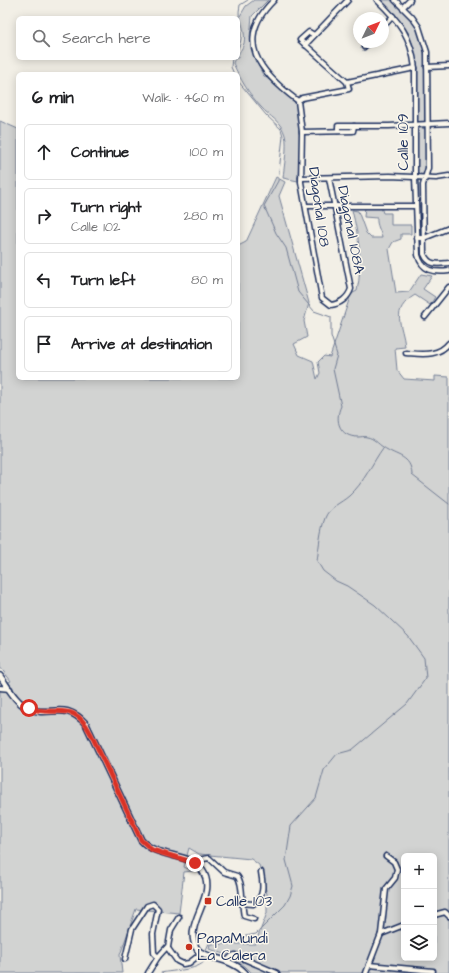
<!DOCTYPE html>
<html lang="en">
<head>
<meta charset="utf-8">
<style>
  body { margin:0; font-family:"Architects Daughter",sans-serif; background:#f2f2f2; color:#202124 }
  .controls { position:absolute; right:12px; bottom:12px; display:grid; overflow:hidden; border-radius:6px; box-shadow:0 2px 10px #0003 }
  .controls button { width:36px; height:36px; display:grid; place-items:center; padding:0; border:0; border-bottom:1px solid #e0e0e0; background:#fff; color:#202124; font:20px sans-serif }
  .compass { position:absolute; left:353px; top:12px; width:36px; height:36px; border-radius:50%; background:#fff; box-shadow:0 2px 10px #0003; rotate:47deg }
  .stop { position:absolute; width:12px; height:12px; margin:-9px; border:3px solid #d93025; border-radius:50%; background:#fff }
  .stop.end { background:#d93025; border-color:#fff; box-shadow:0 1px 4px #0008 }
  .list { margin:0; padding:0; list-style:none }
  h2 { display:flex; justify-content:space-between; align-items:center; height:52px; margin:0; padding:0 16px; font-size:17px }
  h2 small { font-size:13px; font-weight:400; color:#757577 }
  .list li { display:grid; grid-template-columns:26px 1fr auto; gap:12px; align-items:center; box-sizing:border-box; height:56px; margin:0 8px 8px; padding:0 8px; border:1px solid #e0e0e0; border-radius:6px }
  .list b { display:block; font-size:15px; white-space:nowrap }
  .list p { margin:0; font-size:13px; white-space:nowrap; color:#757577 }
  .list em { font-size:13px; font-style:normal; color:#757577 }
  .icon { flex:none; width:22px; height:22px; fill:none; stroke:currentColor; stroke-width:2; stroke-linecap:round; stroke-linejoin:round }
  .map { position:relative; flex:none; width:449px; height:973px; overflow:hidden }
  .search { position:absolute; background:#fff; box-shadow:0 2px 10px #0003; left:16px; top:16px; width:224px; height:44px; display:flex; align-items:center; gap:10px; box-sizing:border-box; padding:0 14px; border-radius:6px; color:#757577; font-size:15px }
  .panel { position:absolute; background:#fff; box-shadow:0 2px 10px #0003; left:16px; top:72px; width:224px; height:308px; border-radius:6px }
  .map>svg:first-child { display:block }
  .green { fill:#d2d3d2; stroke:#768198; fill-rule:evenodd }
  .lines { fill:none; stroke-linecap:round; stroke-linejoin:round }
  .stream { stroke:#707b93; stroke-width:1 }
  .minor-casing { stroke:#1b2f5e; stroke-width:7 }
  .major-casing { stroke:#1b2f5e; stroke-width:8 }
  .minor { stroke:#fbf7ec; stroke-width:4 }
  .major { stroke:#fbf7ec; stroke-width:5 }
  .route { stroke:#d93025; stroke-width:5 }
  .poi-dot { fill:#c8321e; stroke:#fbf7ec; stroke-width:1.5 }
  .labels { text-anchor:middle; dominant-baseline:central; stroke-width:3; stroke-linejoin:round; paint-order:stroke }
  .street-label { font-size:15px; fill:#1b2f5e; stroke:#fbf7ec }
  .poi-label { font-size:15px; fill:#1b2f5e; stroke:#fbf7ec; text-anchor:start }
</style>
</head>
<body>
<div class="map">
<svg width="449" height="973" viewBox="0 0 449 973">
  <rect width="100%" height="100%" fill="#f2efe6"/>
  <filter id="ink" filterUnits="userSpaceOnUse"><feTurbulence type="fractalNoise" baseFrequency=".025" numOctaves="2"/><feDisplacementMap in="SourceGraphic" scale="8" xChannelSelector="R" yChannelSelector="G"/><feConvolveMatrix kernelMatrix="1 2 1 2 8 2 1 2 1" color-interpolation-filters="sRGB"/></filter>
  <g filter="url(#ink)">
    <!-- green -->
    <g class="green">
      <path d="M254,0H268L252,16L250,37L255,58L263,75L297,103L300,134L298,181L283,178C284,167 288,145 285,135C281,121 270,117 261,107C249,94 240,79 233,63L235,58H238C238,52 241,51 243,46C247,38 242,25 240,16L246,6Z"/>
      <path d="M381,0H391C399,7 409,15 415,24C430,48 425,93 425,121L422,123L416,121L415,51L408,32Z"/>
      <path d="M0,121L18,129V378H238V246L246,242L276,177L285,182L279,196L309,303L304,321L307,337L294,344L299,355L313,361L317,379L320,373L318,362L324,356L330,357L351,294L357,291C363,263 359,238 352,210L358,211L366,233L371,238H382C381,231 376,225 377,218L364,217L365,206L381,207L383,213H391V225H411V234H401V239L393,242L389,249L396,293L409,292L421,274L432,276L423,289L435,297L430,305L415,295C389,311 403,324 405,347L395,348L397,370L404,379L435,381V376L449,377V973H252C239,959 227,954 209,949L210,944H255L267,913V894L259,865L251,859L199,854L189,848L184,867L193,871L184,872L179,913L136,909L120,955L122,973H0V686L11,681L0,667ZM404,856H434V958H404Z"/>
      <polygon points="421,128 426,129 426,172 422,175 417,172 417,129"/>
    </g>
    <g class="lines">
      <!-- stream -->
      <g class="stream">
        <path d="M238,49C246,35 236,22 240,5L248,0"/>
        <polyline points="232,58 231,67 234,74"/>
        <path d="M238,81L266,115L281,129L283,136L278,181L264,206L276,233L286,248L298,292L314,311L331,317V336L337,355L333,369L341,406C334,421 340,437 358,437C361,437 364,436 367,437C374,438 378,444 383,447C397,457 411,455 412,475L449,504"/>
        <path d="M206,950L209,943L218,939H231L256,934L285,905L290,896L293,886L286,860L291,826L316,798L324,770L337,754L352,750L407,704L426,678L424,658L408,636L375,605L347,586L336,581L323,571L317,561C319,548 320,531 325,518C329,507 341,503 349,496C364,483 372,463 383,448"/>
        <path d="M161,973C172,970 203,971 206,958"/>
      </g>
      <defs>
        <g id="minor">
          <path d="M274,0C233,40 259,72 298,101"/>
          <path d="M377,0C400,22 411,36 415,68V177L418,255C422,271 434,273 449,271"/>
          <path d="M395,0L412,17L419,27L427,52L428,168L423,185L424,254C429,266 438,264 449,263"/>
          <polyline points="403,7 410,0"/>
          <polyline points="383,27 393,16"/>
          <polyline points="305,45 348,0"/>
          <polyline points="364,47 369,42"/>
          <polyline points="427,67 449,66"/>
          <polyline points="347,82 415,68"/>
          <path d="M298,101L302,132L301,182L322,298L331,305C340,304 348,298 351,289L329,178"/>
          <polyline points="298,101 302,98 349,89 347,82 300,40 309,32 314,35"/>
          <polyline points="338,131 338,126 389,126 449,123"/>
          <polyline points="302,132 353,131 354,126"/>
          <polyline points="301,178 390,176 436,178 449,176"/>
          <polyline points="306,206 416,206"/>
          <polyline points="417,238 424,238 449,228"/>
          <polyline points="425,317 449,287"/>
          <path d="M406,353C422,354 438,357 449,343"/>
          <polyline points="0,688 10,689"/>
          <path d="M192,861L209,858L224,872L237,876C244,884 241,905 244,916L254,919"/>
          <path d="M241,903L253,904C265,898 263,883 261,872"/>
          <polyline points="434,915 445,912 449,916"/>
          <polyline points="381,934 386,889 395,878 397,869 394,862 386,856"/>
          <polyline points="168,947 171,930 179,917"/>
          <polyline points="125,959 132,929 147,906 153,904 158,909 153,934 154,953 158,957"/>
          <polyline points="227,961 232,956 235,955 277,973"/>
          <polyline points="369,965 433,971"/>
          <polyline points="148,973 158,957 167,947 177,961 183,964 189,963 202,953"/>
          <polyline points="366,973 381,934 404,925"/>
        </g>
        <path id="major" d="M0,676C8,687 16,703 28,708C50,719 63,699 86,724L141,840C157,859 190,852 202,870C220,896 181,923 197,949C204,959 231,957 245,973"/>
      </defs>
      <!-- minor casing -->
      <use href="#minor" class="minor-casing"/>
      <!-- major casing -->
      <use href="#major" class="major-casing"/>
      <!-- minor -->
      <use href="#minor" class="minor"/>
      <!-- major -->
      <use href="#major" class="major"/>
    </g>
  </g>
  <g class="lines" filter="url(#ink)">
    <!-- route -->
    <path class="route" d="M29,708C56,718 73,698 91,734L141,840L152,850L195,863"/>
  </g>
  <!-- markers -->
  <g class="poi-dot">
    <rect x="204" y="897" width="8" height="8" rx="2"/>
    <circle cx="189" cy="947" r="4"/>
  </g>
  <g class="labels">
    <!-- street labels -->
    <g class="street-label">
      <text transform="translate(403 142) rotate(-90)">Calle 109</text>
      <text transform="translate(319 207) rotate(82)">Diagonal 108</text>
      <text transform="translate(351 230) rotate(79)">Diagonal 108A</text>
    </g>
    <!-- poi labels -->
    <g class="poi-label">
      <text x="216" y="901">Calle 103</text>
      <text x="197" y="938">PapaMundi<tspan x="197" dy="17">La Calera</tspan></text>
    </g>
  </g>
</svg>
<div class="controls">
<button>+</button>
<button>−</button>
<button><svg class="icon" aria-label="layers" viewBox="0 0 24 24"><path d="M12 4l9 5-9 5-9-5zM3 14l9 5 9-5"/></svg></button>
</div>
<svg class="compass" viewBox="-18 -18 36 36"><path d="M0-13l5 13h-10z" fill="#e53935"/><path d="M0 13l5-13h-10z" fill="#757577"/></svg>
<div class="stop" style="left:29px;top:708px"></div>
<div class="stop end" style="left:195px;top:863px"></div>
<div class="search"><svg class="icon" aria-label="search" viewBox="0 0 24 24"><circle cx="10" cy="10" r="6"/><path d="M15 15l6 6"/></svg>Search here</div>
<section class="panel">
<h2>6 min<small>Walk · 460 m</small></h2>
<ul class="list">
<li><svg class="icon" aria-label="ahead" viewBox="0 0 24 24"><path d="M12 20V5M6 11l6-6 6 6"/></svg><div><b>Continue</b></div><em>100 m</em></li>
<li><svg class="icon" aria-label="right" viewBox="0 0 24 24"><path d="M7 20v-9h11M14 6l5 5-5 5"/></svg><div><b>Turn right</b><p>Calle 102</p></div><em>280 m</em></li>
<li><svg class="icon" aria-label="left" viewBox="0 0 24 24"><path d="M17 20v-9H6M10 6l-5 5 5 5"/></svg><div><b>Turn left</b></div><em>80 m</em></li>
<li><svg class="icon" aria-label="arrive" viewBox="0 0 24 24"><path d="M6 21V4h12l-3 4 3 4H6"/></svg><div><b>Arrive at destination</b></div></li>
</ul>
</section>
</div>
</body>
</html>
